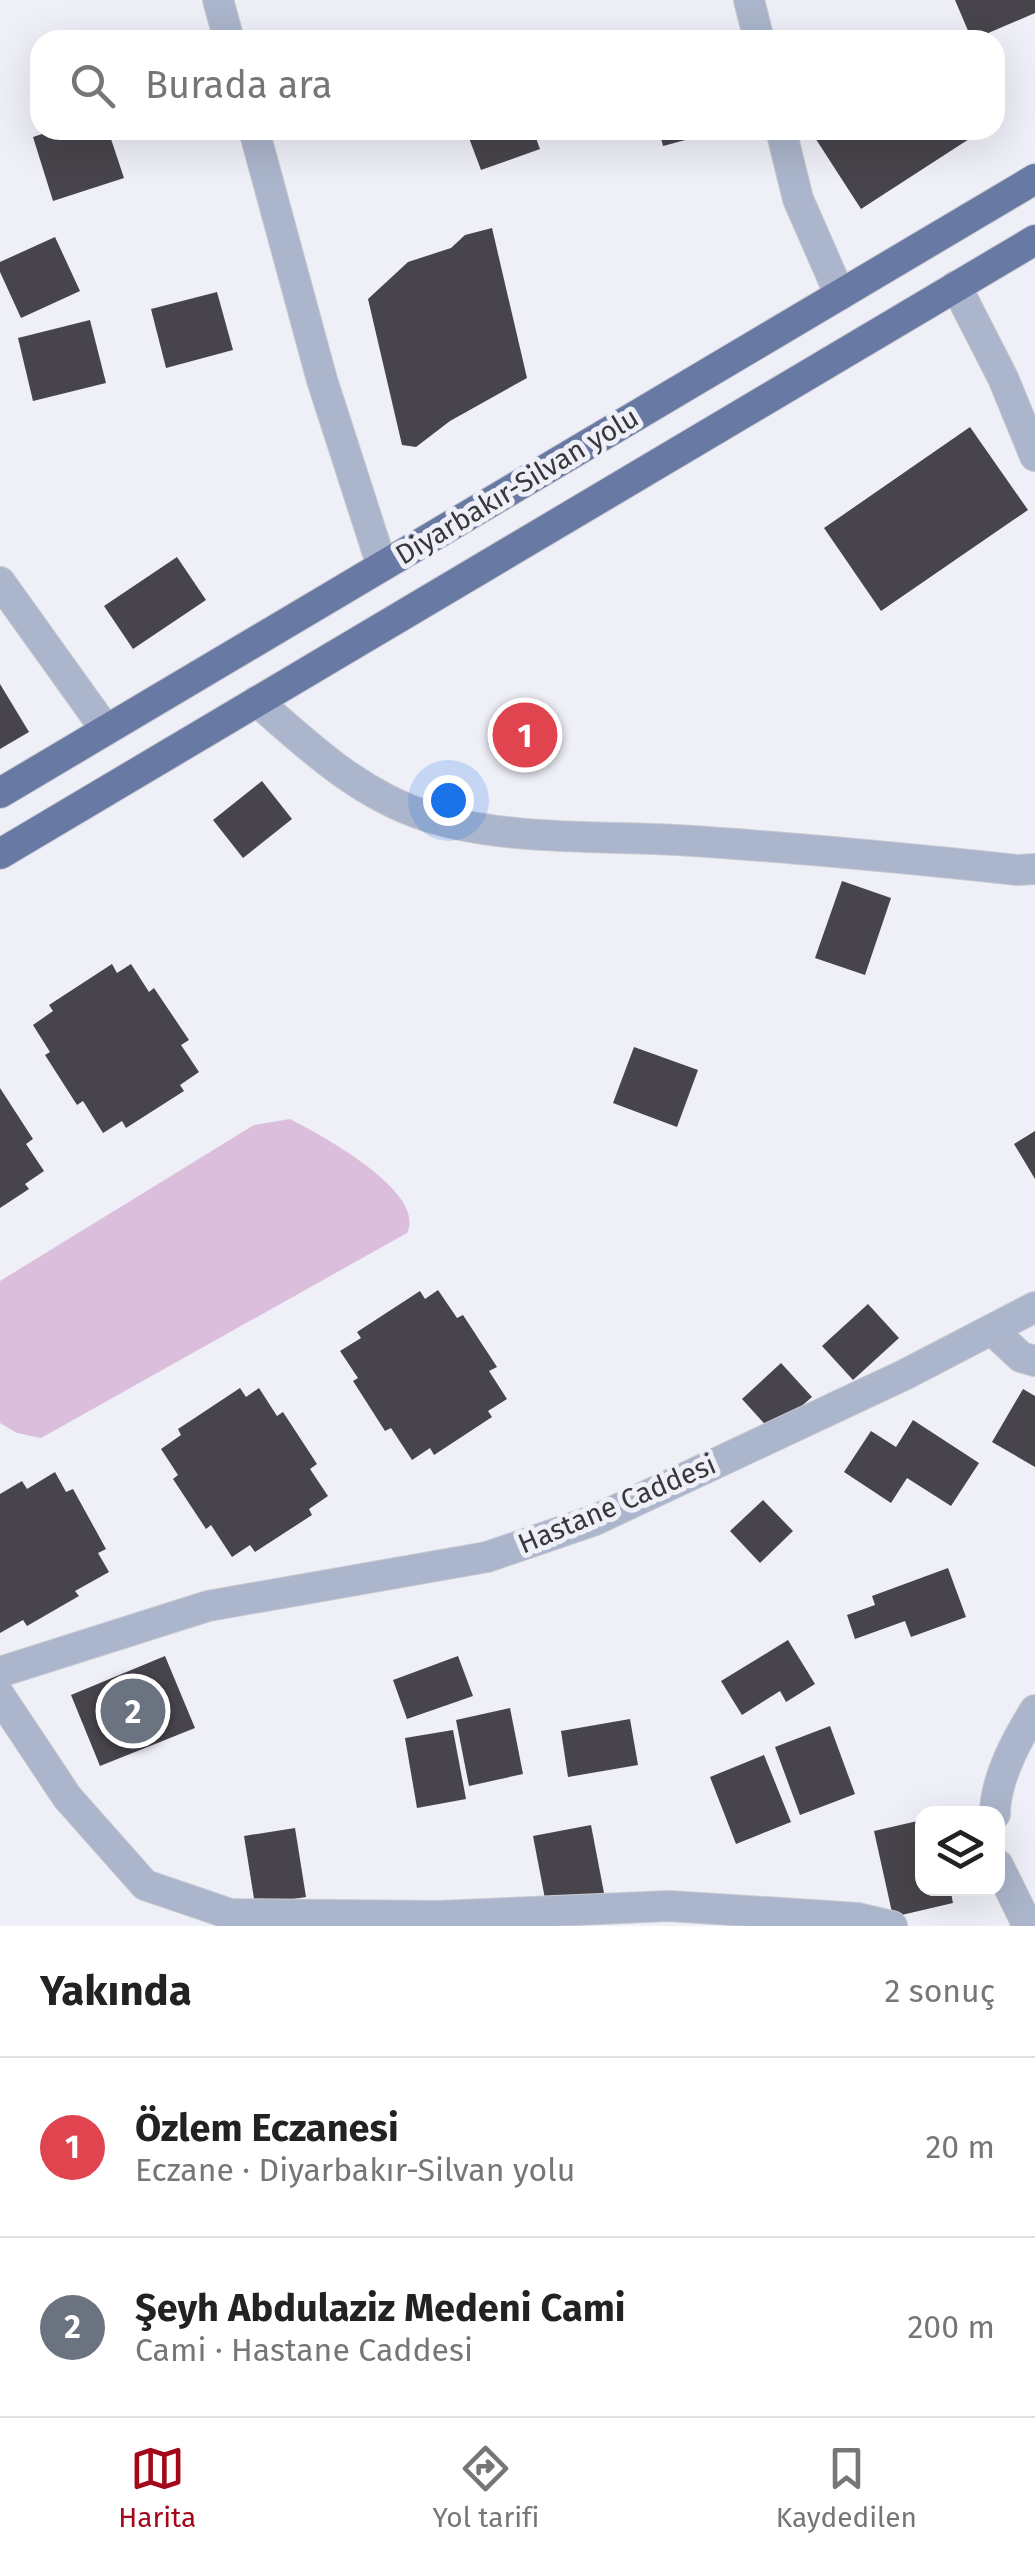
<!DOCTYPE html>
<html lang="tr">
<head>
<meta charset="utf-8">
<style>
  body { margin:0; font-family:"Fira Sans",sans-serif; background:#f6f6f6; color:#222 }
  .controls { position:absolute; right:30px; bottom:30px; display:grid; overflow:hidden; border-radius:20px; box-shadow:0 10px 40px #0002 }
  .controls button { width:90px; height:90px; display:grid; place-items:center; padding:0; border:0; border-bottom:2px solid #e0e0e0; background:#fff; color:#222; font:50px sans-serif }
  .you { position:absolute; left:448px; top:800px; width:35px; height:35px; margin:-25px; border:8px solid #fff; border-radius:50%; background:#1a73e8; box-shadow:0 0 0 15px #1a73e833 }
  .badge { display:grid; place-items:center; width:65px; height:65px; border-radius:50%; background:#a3071a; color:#fff; font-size:32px; font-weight:700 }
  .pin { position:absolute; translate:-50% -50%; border:5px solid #fff; box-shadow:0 2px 10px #0006 }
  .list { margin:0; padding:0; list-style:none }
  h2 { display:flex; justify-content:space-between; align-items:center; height:130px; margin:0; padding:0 40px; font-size:42px }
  h2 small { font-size:32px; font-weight:400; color:#767676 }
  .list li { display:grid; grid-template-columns:65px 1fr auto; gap:30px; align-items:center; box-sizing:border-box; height:180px; padding:0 40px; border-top:2px solid #e0e0e0 }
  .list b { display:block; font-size:38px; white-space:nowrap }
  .list p { margin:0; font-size:32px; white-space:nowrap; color:#767676 }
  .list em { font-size:32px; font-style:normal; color:#767676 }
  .icon { flex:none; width:55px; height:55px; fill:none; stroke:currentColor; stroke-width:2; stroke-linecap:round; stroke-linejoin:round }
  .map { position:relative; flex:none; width:1035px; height:1926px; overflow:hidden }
  .search { position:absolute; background:#fff; box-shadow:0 10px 40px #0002; left:30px; right:30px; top:30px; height:110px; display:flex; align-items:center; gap:25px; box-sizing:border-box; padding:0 35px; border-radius:30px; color:#767676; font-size:38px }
  .sheet { height:490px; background:#fff }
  nav { display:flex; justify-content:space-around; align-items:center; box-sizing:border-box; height:140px; border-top:2px solid #e0e0e0; background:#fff; font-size:28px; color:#767676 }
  nav a { display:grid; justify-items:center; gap:5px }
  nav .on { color:#a3071a }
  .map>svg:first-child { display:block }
  .green { fill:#dbbedc }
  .building { fill:#47444b }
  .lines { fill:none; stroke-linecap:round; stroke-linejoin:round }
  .minor-casing { stroke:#cacad2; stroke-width:32 }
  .tertiary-casing { stroke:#cacad2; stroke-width:32 }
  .trunk-casing { stroke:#cacad2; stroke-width:32 }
  .minor { stroke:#abb5cb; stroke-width:30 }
  .tertiary { stroke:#abb5cb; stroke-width:30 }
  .trunk { stroke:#687aa4; stroke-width:30 }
  .labels { text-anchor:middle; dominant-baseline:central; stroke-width:10; stroke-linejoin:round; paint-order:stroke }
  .street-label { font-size:28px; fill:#38383c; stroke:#efeff8 }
</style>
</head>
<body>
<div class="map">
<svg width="1035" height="1926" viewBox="0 0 1035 1926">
  <rect width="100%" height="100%" fill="#efeff8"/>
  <!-- green -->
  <path class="green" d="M290,1119C321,1135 427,1192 407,1233L41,1438L17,1433L0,1423V1281L254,1125Z"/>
  <!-- building -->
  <g class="building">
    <polygon points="955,0 1035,0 1035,13 972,40"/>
    <polygon points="54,130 108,130 124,178 53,201 33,137"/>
    <polygon points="466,130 533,130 540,149 481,170"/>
    <polygon points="659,130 719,130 719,131 663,146"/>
    <polygon points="810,130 983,130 861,209"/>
    <polygon points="492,228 527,378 450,421 416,447 402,445 368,299 408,262 451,248 465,235"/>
    <polygon points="55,237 80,291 21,318 0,272 0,262"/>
    <polygon points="217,292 233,350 166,368 151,309"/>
    <polygon points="90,320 106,383 33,401 18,338"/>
    <polygon points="970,427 1028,510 881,611 824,528"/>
    <polygon points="177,557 206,600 133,649 104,606"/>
    <polygon points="0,684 29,732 0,749"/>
    <polygon points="262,781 292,819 243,858 213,820"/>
    <polygon points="842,881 891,898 865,975 815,958"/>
    <polygon points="112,964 117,973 131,964 149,992 154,988 189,1040 181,1045 199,1072 180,1085 184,1091 126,1128 122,1121 103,1133 83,1101 77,1105 45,1055 50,1052 33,1025 53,1011 49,1005"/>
    <polygon points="634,1047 698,1070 677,1127 613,1103"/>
    <polygon points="0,1088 33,1139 26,1144 44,1171 25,1184 29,1189 0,1208"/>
    <polygon points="1035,1131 1035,1179 1014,1144"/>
    <polygon points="438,1290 457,1318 463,1315 497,1367 489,1371 507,1399 488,1411 492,1417 434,1455 430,1448 412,1460 391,1428 385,1431 353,1381 358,1378 340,1351 361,1338 357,1332 420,1291 425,1299"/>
    <polygon points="868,1304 899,1338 853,1380 822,1346"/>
    <polygon points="781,1363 812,1397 772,1432 742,1399"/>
    <polygon points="240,1388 246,1397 259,1388 277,1416 283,1412 317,1464 310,1469 328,1496 309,1509 312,1515 255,1552 250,1545 232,1557 211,1525 206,1529 173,1479 178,1475 161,1449 181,1435 178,1429"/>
    <polygon points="1023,1389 1035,1396 1035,1467 992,1442"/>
    <polygon points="913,1420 979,1463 951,1506 907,1478 891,1503 844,1472 871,1431 896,1447"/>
    <polygon points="55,1472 66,1492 73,1489 106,1549 98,1553 109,1572 75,1591 79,1596 27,1626 23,1620 0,1633 0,1494 22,1481 27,1489"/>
    <polygon points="763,1500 793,1531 760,1563 730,1531"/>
    <polygon points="948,1568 966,1617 911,1637 905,1621 855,1639 847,1615 875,1605 872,1596"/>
    <polygon points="788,1640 815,1684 786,1702 780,1691 742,1715 721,1681"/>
    <polygon points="165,1656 195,1728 100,1766 71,1695"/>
    <polygon points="458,1656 473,1696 407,1719 393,1680"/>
    <polygon points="510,1708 523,1774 469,1786 456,1720"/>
    <polygon points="630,1719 638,1765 568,1777 561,1731"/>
    <polygon points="830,1726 855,1794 800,1815 775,1747"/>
    <polygon points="453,1730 466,1799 417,1808 405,1738"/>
    <polygon points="764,1755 791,1822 736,1844 710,1777"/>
    <polygon points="922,1820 922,1888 950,1888 953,1903 893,1917 874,1831"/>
    <polygon points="591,1825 604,1893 546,1904 533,1836"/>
    <polygon points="295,1828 306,1897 255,1905 244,1836"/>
  </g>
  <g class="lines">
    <defs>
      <g id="minor">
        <polyline points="218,0 229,40"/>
        <polyline points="749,0 759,40"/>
        <polyline points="254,130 322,380 382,566"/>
        <polyline points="781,130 798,199 840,295"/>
        <polyline points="956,286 1003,378 1035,456"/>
        <polyline points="0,582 106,730"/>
        <path d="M257,701C309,747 359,794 426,816C500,840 599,836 676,840C791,847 904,858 1018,870L1035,869"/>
        <polyline points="992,1330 1021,1357 1035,1361"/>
        <polyline points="0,1696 67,1797 145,1885 230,1914 439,1916 669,1906 858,1918 892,1926"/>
        <path d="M995,1814C995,1779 1017,1739 1035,1710"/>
        <polyline points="998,1865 1028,1926"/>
      </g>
      <polyline id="tertiary" points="0,1672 208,1606 487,1557 595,1520 904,1375 1035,1307"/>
      <g id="trunk">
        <polyline points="0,793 1035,179"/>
        <polyline points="0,854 1035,240"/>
      </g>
    </defs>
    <!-- minor casing -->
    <use href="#minor" class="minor-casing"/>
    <!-- tertiary casing -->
    <use href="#tertiary" class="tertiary-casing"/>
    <!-- trunk casing -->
    <use href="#trunk" class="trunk-casing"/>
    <!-- minor -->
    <use href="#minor" class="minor"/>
    <!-- tertiary -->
    <use href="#tertiary" class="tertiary"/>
    <!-- trunk -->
    <use href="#trunk" class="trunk"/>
  </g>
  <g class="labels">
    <!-- street labels -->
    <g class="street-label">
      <text transform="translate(517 486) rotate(-31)">Diyarbakır-Silvan yolu</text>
      <text transform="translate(617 1504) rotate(-23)">Hastane Caddesi</text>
    </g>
  </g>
</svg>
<div class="controls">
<button><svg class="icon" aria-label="layers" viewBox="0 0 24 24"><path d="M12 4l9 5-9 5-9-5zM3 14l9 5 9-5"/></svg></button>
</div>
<div class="you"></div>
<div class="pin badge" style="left:525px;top:735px;background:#e0444e">1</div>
<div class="pin badge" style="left:133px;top:1711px;background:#6b7280">2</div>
<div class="search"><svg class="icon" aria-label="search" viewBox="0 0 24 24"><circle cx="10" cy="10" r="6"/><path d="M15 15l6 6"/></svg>Burada ara</div>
</div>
<section class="sheet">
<h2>Yakında<small>2 sonuç</small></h2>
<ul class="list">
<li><span class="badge" style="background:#e0444e">1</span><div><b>Özlem Eczanesi</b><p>Eczane · Diyarbakır-Silvan yolu</p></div><em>20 m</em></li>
<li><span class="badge" style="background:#6b7280">2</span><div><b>Şeyh Abdulaziz Medeni Cami</b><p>Cami · Hastane Caddesi</p></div><em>200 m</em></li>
</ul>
</section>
<nav>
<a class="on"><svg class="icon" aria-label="map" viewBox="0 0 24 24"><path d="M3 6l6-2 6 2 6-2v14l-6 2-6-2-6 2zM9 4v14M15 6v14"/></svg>Harita</a>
<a><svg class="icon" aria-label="directions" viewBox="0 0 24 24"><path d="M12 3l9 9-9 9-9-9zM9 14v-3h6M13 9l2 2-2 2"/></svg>Yol tarifi</a>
<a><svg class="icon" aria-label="saved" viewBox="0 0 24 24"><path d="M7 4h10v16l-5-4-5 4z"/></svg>Kaydedilen</a>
</nav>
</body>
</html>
